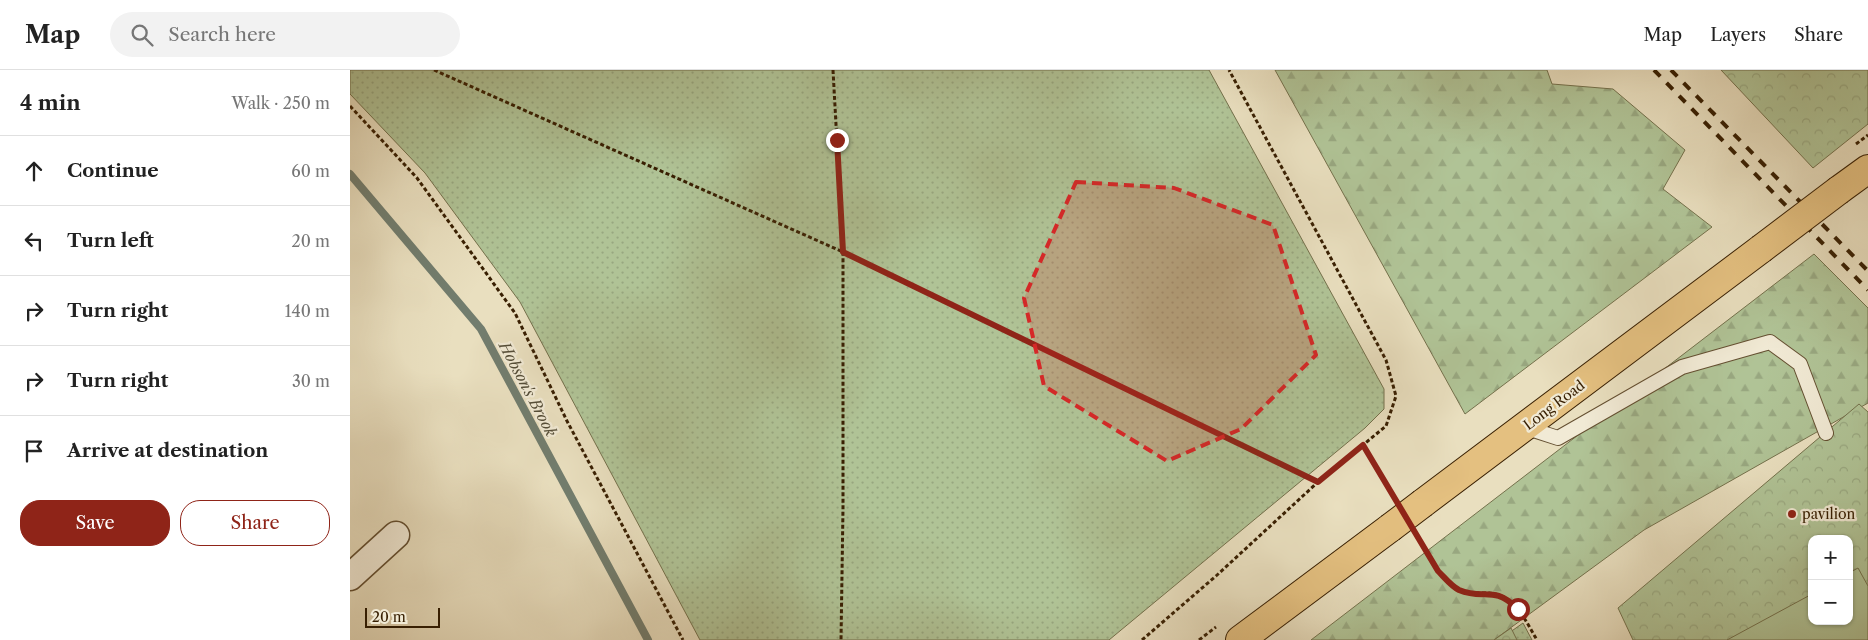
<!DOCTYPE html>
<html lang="en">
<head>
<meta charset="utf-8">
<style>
  body { margin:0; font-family:"Libre Caslon Text",serif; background:#f2f2f2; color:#222 }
  .controls { position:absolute; right:15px; bottom:15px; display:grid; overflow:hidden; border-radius:10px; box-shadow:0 1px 4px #0004 }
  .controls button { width:45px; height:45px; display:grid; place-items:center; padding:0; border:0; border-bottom:1px solid #e0e0e0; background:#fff; color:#222; font:25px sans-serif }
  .scale { position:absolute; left:15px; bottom:12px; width:75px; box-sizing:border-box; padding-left:5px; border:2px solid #381f02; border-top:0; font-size:14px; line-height:18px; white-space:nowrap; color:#381f02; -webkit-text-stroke:4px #f1ead5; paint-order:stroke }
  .stop { position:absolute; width:15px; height:15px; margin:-11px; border:4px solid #8f2418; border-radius:50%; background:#fff }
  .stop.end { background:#8f2418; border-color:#fff; box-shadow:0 1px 5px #0008 }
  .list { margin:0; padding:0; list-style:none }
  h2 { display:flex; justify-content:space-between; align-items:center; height:65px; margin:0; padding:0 20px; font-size:21px }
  h2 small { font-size:16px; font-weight:400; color:#767676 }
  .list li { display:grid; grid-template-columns:32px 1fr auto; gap:15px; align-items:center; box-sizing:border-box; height:70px; padding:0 20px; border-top:1px solid #e0e0e0 }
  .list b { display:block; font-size:19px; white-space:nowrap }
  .list em { font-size:16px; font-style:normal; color:#767676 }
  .actions { display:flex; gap:10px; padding:15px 20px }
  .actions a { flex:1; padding:11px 0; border:1px solid #8f2418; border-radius:20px; text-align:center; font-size:18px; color:#8f2418 }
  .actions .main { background:#8f2418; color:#fff }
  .icon { flex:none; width:28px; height:28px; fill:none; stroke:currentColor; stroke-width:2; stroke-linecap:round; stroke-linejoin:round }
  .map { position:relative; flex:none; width:1518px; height:570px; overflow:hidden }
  header { display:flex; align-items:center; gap:30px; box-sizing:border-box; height:70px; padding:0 25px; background:#fff; border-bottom:1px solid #e0e0e0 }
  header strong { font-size:24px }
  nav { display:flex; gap:28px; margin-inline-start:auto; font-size:18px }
  .search { width:350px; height:45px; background:#f2f2f2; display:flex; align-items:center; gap:12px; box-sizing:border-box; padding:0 18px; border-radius:28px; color:#767676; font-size:19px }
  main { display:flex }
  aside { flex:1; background:#fff }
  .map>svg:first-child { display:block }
  .grass { fill:url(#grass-dots); stroke:#74714c }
  .forest { fill:url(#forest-firs); stroke:#74714c }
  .park { fill:url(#park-crowns); stroke:#74714c; fill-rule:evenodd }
  .pitch { fill:#b0c396; stroke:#74714c }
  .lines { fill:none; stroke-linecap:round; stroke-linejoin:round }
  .stream { stroke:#727d6e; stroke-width:8 }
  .service-casing { stroke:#644f31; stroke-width:16 }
  .minor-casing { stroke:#644f31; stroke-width:29 }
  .primary-casing { stroke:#381f02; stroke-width:30 }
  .path { stroke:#381f02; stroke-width:3; stroke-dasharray:4 2.5; stroke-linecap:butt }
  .service { stroke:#f1ead5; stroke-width:14 }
  .minor { stroke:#f1ead5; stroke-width:26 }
  .primary { stroke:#e4c080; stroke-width:28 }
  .rail { stroke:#381f02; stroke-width:4; stroke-dasharray:9 9; stroke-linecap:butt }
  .primary-bridge-casing { stroke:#381f02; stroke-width:30; stroke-linecap:butt }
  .primary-bridge { stroke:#e4c080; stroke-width:28 }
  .route { stroke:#8f2418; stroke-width:6 }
  .marked { fill:#d62828; fill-opacity:0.2; stroke:#d62828; stroke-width:4; stroke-dasharray:10 6; stroke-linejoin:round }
  .poi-dot { fill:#8f2418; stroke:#f1ead5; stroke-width:2 }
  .labels { text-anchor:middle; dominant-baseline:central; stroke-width:4.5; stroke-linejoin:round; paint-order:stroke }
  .street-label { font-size:14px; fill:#381f02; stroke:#f1ead5 }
  .poi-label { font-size:14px; fill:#381f02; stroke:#f1ead5; text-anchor:start }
  .water-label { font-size:15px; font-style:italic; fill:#554e38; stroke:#f1ead5 }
</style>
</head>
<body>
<header>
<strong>Map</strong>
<div class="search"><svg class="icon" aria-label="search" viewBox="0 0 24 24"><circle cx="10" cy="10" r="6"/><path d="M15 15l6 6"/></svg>Search here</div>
<nav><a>Map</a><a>Layers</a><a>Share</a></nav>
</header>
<main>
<aside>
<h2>4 min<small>Walk · 250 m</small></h2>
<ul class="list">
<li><svg class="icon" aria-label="ahead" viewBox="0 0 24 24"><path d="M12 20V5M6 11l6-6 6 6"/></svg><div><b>Continue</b></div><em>60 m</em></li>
<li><svg class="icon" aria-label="left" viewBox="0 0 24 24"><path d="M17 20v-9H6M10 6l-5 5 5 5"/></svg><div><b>Turn left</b></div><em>20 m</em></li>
<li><svg class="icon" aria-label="right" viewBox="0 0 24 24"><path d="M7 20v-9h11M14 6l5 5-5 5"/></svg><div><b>Turn right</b></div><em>140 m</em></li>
<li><svg class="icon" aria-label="right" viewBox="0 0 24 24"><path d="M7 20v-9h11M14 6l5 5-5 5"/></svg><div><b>Turn right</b></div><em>30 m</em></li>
<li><svg class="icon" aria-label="arrive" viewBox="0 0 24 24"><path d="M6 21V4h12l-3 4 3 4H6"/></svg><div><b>Arrive at destination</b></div></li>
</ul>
<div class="actions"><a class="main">Save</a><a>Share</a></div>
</aside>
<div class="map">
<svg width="1518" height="570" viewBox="0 0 1518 570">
  <defs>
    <pattern id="grass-dots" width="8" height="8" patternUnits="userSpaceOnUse" patternTransform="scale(1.25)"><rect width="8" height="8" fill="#b0c396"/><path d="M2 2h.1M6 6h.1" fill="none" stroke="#98a780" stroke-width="1.8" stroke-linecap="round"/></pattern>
    <pattern id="forest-firs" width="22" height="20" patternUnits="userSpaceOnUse" patternTransform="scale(1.25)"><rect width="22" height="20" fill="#b0c396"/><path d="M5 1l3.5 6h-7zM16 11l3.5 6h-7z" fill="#98a780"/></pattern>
    <pattern id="park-crowns" width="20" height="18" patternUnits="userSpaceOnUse" patternTransform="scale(1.25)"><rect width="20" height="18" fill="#b0c396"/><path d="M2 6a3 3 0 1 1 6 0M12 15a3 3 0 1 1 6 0" fill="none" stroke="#98a780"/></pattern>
  </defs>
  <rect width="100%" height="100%" fill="#e9dfbf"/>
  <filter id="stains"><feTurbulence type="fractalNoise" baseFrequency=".004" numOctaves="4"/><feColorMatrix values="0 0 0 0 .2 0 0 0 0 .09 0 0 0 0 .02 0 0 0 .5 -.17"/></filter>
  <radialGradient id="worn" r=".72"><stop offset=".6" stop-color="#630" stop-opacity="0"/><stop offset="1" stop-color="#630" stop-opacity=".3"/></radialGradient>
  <!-- grass -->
  <g class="grass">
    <polygon points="0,0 859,0 1034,319 1034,339 1015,358 759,570 350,570 170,232 75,103 0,24"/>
    <polygon points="1173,553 1182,570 1149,570"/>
  </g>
  <!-- forest -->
  <g class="forest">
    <polygon points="925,0 1197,0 1202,14 1263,19 1335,80 1313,119 1362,157 1115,344"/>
    <polygon points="1464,184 1518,238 1518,333 1294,460 1144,570 961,570"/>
  </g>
  <!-- park -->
  <g class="park">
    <polygon points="1371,0 1518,0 1518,54 1463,98"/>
    <path d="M1509,334L1518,342V570H1283L1268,538ZM1462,469H1499V551H1462Z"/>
    <polygon points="1161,558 1167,570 1144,570"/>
  </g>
  <!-- pitch -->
  <polygon class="pitch" points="1508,498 1518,516 1518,570 1377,570 1462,524 1462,551 1499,551 1499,503"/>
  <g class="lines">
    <!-- stream -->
    <polyline class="stream" points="0,104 131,259 298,570"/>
    <defs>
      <polyline id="service" points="1174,357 1208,368 1332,297 1420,272 1450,294 1476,363"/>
      <polyline id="minor" points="0,507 46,465"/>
      <g id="primary">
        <polyline points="1489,120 1518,99"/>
        <polyline points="1073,433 1411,179"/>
        <polyline points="890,570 1040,458"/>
      </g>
    </defs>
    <!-- service casing -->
    <use href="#service" class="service-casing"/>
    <!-- minor casing -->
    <use href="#minor" class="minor-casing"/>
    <!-- primary casing -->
    <use href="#primary" class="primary-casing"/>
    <!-- path -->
    <g class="path">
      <polyline points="84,0 493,182 968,412"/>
      <polyline points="483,0 493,182 493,438 491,570"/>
      <polyline points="0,36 67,108 165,243 217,351 333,570"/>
      <polyline points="1506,74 1518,65"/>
      <polyline points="1013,375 1042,424"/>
      <path d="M1068,467C1079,485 1089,510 1108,519C1118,524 1129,523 1139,523C1165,525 1175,550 1187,570"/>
      <polyline points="792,570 866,506 968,412 1036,356 1046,326 1036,290 879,0"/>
      <polyline points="849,570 866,557"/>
    </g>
    <!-- service -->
    <use href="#service" class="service"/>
    <!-- minor -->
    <use href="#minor" class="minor"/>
    <!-- primary -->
    <use href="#primary" class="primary"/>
    <!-- rail -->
    <g class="rail">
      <polyline points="1304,0 1518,220"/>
      <polyline points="1321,0 1518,201"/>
    </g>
    <defs>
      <g id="primary-bridge">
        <polyline points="1411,179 1489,120"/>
        <polyline points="1040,458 1073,433"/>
      </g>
    </defs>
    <!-- primary-bridge casing -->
    <use href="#primary-bridge" class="primary-bridge-casing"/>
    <!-- primary-bridge -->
    <use href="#primary-bridge" class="primary-bridge"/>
  </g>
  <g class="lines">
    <!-- route -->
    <path class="route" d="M487,70L493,182L968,412L1013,375L1088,501C1095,508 1101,516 1109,520C1135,531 1142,514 1168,539"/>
  </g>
  <!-- marked area -->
  <path class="marked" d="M726,112L824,118L923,155L966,285L891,359L817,391L694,316L674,228Z"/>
  <!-- markers -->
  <circle class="poi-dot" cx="1442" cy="444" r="5"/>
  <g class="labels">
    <!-- street labels -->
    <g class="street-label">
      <text transform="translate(1204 335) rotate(-37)">Long Road</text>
    </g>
    <!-- poi labels -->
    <g class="poi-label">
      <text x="1452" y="444">pavilion</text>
    </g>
    <!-- water labels -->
    <g class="water-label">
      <text transform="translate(178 319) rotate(62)">Hobson's Brook</text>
    </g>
  </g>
  <rect width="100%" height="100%" filter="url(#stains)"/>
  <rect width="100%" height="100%" fill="url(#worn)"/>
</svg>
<div class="controls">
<button>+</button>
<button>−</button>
</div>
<div class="scale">20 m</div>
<div class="stop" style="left:1168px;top:539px"></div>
<div class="stop end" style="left:487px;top:70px"></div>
</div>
</main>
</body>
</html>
